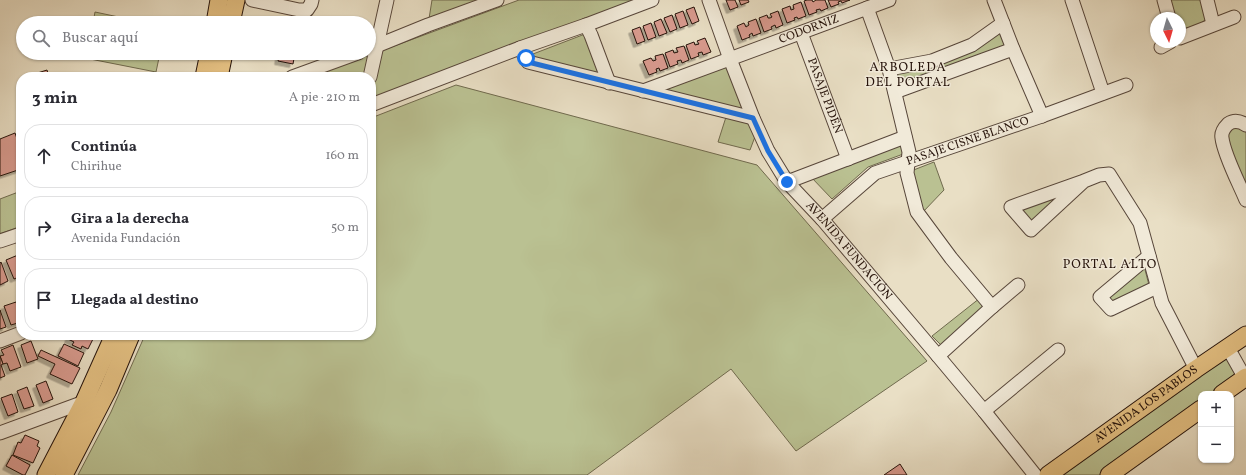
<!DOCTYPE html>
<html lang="es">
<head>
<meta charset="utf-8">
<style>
  body { margin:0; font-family:Vollkorn,serif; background:#f2f2f3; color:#2b2b33 }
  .controls { position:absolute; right:12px; bottom:12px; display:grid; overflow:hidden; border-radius:8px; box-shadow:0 1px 3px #0004 }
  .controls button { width:36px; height:36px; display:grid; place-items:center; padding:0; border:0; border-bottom:1px solid #e1e1e2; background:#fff; color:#2b2b33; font:20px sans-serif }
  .compass { position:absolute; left:1150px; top:12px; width:36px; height:36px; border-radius:50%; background:#fff; box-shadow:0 1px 3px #0004; rotate:175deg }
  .stop { position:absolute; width:12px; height:12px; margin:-9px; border:3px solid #1a73e8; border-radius:50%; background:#fff }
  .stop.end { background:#1a73e8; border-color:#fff; box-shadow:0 1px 4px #0008 }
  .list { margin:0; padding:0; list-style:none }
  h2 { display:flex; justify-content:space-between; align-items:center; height:52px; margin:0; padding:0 16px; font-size:17px }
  h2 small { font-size:13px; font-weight:400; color:#7c7c81 }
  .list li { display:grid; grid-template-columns:26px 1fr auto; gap:12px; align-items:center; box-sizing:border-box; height:64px; margin:0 8px 8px; padding:0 8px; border:1px solid #e1e1e2; border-radius:16px }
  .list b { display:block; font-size:15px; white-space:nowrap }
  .list p { margin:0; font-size:13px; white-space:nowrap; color:#7c7c81 }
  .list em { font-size:13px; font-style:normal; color:#7c7c81 }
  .icon { flex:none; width:22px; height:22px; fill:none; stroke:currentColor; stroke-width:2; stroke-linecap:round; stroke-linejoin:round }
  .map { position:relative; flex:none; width:1246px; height:475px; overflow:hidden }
  .search { position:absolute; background:#fff; box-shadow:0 1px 3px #0004; left:16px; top:16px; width:360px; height:44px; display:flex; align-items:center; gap:10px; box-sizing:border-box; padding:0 14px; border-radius:22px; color:#7c7c81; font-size:15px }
  .panel { position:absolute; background:#fff; box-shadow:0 1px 3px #0004; left:16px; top:72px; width:360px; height:268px; border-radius:16px }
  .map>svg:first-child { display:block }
  .green { fill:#bac192; stroke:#706a4e }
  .building { fill:#d89a8e; stroke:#26130b; filter:url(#shadow) }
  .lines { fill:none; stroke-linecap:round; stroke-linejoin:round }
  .minor-casing { stroke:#57463a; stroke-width:15 }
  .major-casing { stroke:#26130b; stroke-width:19 }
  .minor { stroke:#f1ead9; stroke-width:13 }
  .major { stroke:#e4c082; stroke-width:17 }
  .route { stroke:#1a73e8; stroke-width:5 }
  .labels { text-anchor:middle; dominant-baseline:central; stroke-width:3; stroke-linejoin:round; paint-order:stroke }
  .street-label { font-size:12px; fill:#26130b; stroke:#f1ead9 }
  .neighbourhood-label { font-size:13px; letter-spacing:1px; fill:#26130b; stroke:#f1ead9 }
</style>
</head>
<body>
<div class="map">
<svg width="1246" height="475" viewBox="0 0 1246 475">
  <defs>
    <filter id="shadow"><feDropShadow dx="-3.5" dy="3.5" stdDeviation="0" flood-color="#0004"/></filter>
  </defs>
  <rect width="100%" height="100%" fill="#e9dfc5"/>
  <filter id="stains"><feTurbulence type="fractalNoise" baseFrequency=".005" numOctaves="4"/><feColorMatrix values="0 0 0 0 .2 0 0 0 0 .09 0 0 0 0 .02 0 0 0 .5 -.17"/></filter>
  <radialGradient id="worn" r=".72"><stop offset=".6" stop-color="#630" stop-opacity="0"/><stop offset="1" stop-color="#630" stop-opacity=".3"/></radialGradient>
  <!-- green -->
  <g class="green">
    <polygon points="432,0 497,0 428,25"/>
    <polygon points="519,0 637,0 371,100 371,77 310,77"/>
    <path d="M1170,0H1202L1206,19C1200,25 1190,29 1182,28L1180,26V18H1176Z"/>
    <polygon points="95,12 147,23 93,23"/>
    <polygon points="1001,31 1005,47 897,86 894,71"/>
    <polygon points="585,34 601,77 536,60 533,54"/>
    <polygon points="86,53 160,53 156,72 85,58"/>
    <polygon points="726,66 743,110 667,92 664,88"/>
    <polygon points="456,85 757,165 927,361 796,451 731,369 587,475 78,475 111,412 145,335 371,335 371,118"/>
    <polygon points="726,117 747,120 756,134 750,150 718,142"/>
    <polygon points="1233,126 1245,130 1246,133 1246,187 1227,141 1229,129"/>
    <polygon points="901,144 906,153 868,167 832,199 811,177"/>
    <polygon points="934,162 944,190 922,213 911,171"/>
    <polygon points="1070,190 1032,223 1020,210"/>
    <polygon points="21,191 21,226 0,234 0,199"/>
    <polygon points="1144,266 1149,285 1113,302 1110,300 1109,296"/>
    <polygon points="980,298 985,306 941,345 932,336"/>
    <polygon points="1228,358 1236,374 1214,394 1201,394 1201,403 1103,475 1063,475 1223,359"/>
  </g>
  <!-- building -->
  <g class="building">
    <polygon points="726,0 735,0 738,7 730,10"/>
    <polygon points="739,0 748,0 749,2 741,5"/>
    <polygon points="807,0 812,0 813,2 816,0 825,0 828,8 821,11 820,9 816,10 817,12 809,15 804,1"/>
    <polygon points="828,0 850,0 842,3 841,1 838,2 839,4 831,7"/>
    <polygon points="801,2 806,16 798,19 797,17 794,18 795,20 787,23 782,9 790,6 791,10 794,9 793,5"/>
    <polygon points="694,7 699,21 692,24 686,10"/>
    <polygon points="683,11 688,25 680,28 675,14"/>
    <polygon points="778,11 783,25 776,28 775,25 771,27 772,29 764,32 759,18 767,15 768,18 770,18 772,17 770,14"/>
    <polygon points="672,15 677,29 670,32 664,18"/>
    <polygon points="661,19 667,33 659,36 654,22"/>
    <polygon points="756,19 761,33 753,36 752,33 749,35 750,37 742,40 737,26 744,23 746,27 749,25 748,22"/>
    <polygon points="651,23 656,37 648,40 643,26"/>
    <polygon points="640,27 645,41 637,44 632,30"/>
    <polygon points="705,38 711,52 703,55 702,52 698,53 699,56 691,59 686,45 694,42 695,45 699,44 697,41"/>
    <polygon points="684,46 689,60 682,63 681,60 677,61 678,64 670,67 665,53 673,50 674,53 678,52 676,48"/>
    <polygon points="280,53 295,53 293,64 278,61"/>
    <polygon points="663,54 668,68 660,71 659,68 656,69 657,72 649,75 643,61 651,58 653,61 656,60 655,56"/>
    <polygon points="47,70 49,77 28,77 28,76"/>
    <polygon points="15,133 21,150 21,169 0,176 0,139"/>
    <polygon points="18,255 21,262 21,276 14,279 6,260"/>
    <polygon points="1,262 8,281 0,285 0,263"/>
    <polygon points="16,302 21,314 21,322 11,325 4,306"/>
    <polygon points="0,310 6,327 0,329"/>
    <polygon points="70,335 95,335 88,349 82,346 81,349 72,345 74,342 68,339"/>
    <polygon points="31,341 38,359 27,363 21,345"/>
    <polygon points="64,344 84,353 78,366 58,356"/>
    <polygon points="13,345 21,367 10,371 7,363 3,364 0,356 4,355 1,350"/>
    <polygon points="41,350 80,368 72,384 50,374 55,364 38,356"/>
    <polygon points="0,356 3,364 1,365 5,376 0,378"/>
    <polygon points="46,381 53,399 43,403 36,385"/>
    <polygon points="27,387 34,406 24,409 17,391"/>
    <polygon points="12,394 18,412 8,416 1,398"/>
    <polygon points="25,435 39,441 37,446 40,448 33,463 13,455 18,442 21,443"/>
    <polygon points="12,455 30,465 25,475 23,475 6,466"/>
    <polygon points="900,464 907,475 884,475"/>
  </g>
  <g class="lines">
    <defs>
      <g id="minor">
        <polyline points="252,0 299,10 307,10 311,4 312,0"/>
        <path id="s1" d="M709,0L730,59L753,118L768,151L787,182L822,219L938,356L984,411L1035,475"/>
        <polyline points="994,0 1013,49 1042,116"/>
        <polyline points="1072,0 1103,93"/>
        <polyline points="1164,0 1169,18"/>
        <polyline points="1207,0 1213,24"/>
        <polyline points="867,8 889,69 909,152 907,173 917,212 951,258 992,307"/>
        <polyline points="586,25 591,35 609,83"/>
        <path id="s2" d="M801,33L848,159"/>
        <polyline points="1180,38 1234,17"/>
        <polyline points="1161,47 1170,42"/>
        <polyline points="520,48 528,62 753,118"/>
        <polyline points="369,49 428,25 497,0"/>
        <polyline points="889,69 932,61 972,45 1003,23"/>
        <polyline points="292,77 358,53"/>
        <polyline points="370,77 387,0"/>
        <path id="s3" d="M643,91L889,0"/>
        <polyline points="895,92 1013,49"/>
        <polyline points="371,105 520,48 586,25 652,0"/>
        <path d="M1246,125C1240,121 1234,120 1228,124C1224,128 1221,133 1222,138C1224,155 1239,183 1246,200"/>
        <polyline points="1084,181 1011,207 1031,230 1084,181 1099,175 1109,174 1140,223 1162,303 1196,369"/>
        <polyline points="787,182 905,137"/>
        <path id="s4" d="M822,219L875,173L1042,116L1126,85"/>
        <polyline points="0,241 21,234"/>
        <polyline points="1149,256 1100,297 1111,309 1157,287"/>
        <polyline points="0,341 21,333"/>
        <polyline points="1228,348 1246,380"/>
        <polyline points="938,356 992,307 1018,285"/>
        <polyline points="984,411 1058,350"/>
        <polyline points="0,433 84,402"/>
      </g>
      <g id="major">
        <polyline points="215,23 219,0"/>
        <polyline points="231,23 236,0"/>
        <polyline points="204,77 209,53"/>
        <polyline points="219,77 224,53"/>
        <polyline points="1222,394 1246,377"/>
        <polyline points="46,475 84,402 114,335"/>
        <polyline points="64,475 108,390 131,335"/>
        <path id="s5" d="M1048,475L1196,369L1246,335"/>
        <polyline points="1109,475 1201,409"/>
      </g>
    </defs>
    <!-- minor casing -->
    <use href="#minor" class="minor-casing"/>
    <!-- major casing -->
    <use href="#major" class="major-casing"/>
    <!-- minor -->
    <use href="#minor" class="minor"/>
    <!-- major -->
    <use href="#major" class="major"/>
  </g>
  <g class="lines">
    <!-- route -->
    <polyline class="route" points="526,58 528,62 753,118 768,151 787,182"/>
  </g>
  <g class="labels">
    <!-- street labels -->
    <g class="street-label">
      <text stroke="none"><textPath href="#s3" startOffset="177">CODORNIZ</textPath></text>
      <text stroke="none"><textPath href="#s2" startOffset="67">PASAJE PIDÉN</textPath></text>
      <text stroke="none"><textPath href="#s4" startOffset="168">PASAJE CISNE BLANCO</textPath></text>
      <text stroke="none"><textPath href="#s1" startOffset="291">AVENIDA FUNDACIÓN</textPath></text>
      <text stroke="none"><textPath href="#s5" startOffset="121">AVENIDA LOS PABLOS</textPath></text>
    </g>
    <!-- neighbourhood labels -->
    <g class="neighbourhood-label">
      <text x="908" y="68">ARBOLEDA<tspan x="908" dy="15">DEL PORTAL</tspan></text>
      <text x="1110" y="265">PORTAL ALTO</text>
    </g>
  </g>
  <rect width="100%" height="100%" filter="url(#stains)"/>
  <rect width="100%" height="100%" fill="url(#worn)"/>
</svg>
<div class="controls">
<button>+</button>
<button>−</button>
</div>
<svg class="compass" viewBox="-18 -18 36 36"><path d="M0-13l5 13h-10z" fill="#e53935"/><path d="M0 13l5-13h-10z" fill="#7c7c81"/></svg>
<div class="stop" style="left:526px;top:58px"></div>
<div class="stop end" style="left:787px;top:182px"></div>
<div class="search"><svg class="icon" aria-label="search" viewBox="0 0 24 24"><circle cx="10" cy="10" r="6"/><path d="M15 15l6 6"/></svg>Buscar aquí</div>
<section class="panel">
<h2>3 min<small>A pie · 210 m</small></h2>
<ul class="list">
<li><svg class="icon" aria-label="ahead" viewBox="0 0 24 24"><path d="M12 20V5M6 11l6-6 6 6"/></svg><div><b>Continúa</b><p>Chirihue</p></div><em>160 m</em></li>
<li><svg class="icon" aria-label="right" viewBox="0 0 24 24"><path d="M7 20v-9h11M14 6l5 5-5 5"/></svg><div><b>Gira a la derecha</b><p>Avenida Fundación</p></div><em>50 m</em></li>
<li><svg class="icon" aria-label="arrive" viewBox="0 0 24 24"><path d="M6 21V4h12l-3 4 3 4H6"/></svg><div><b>Llegada al destino</b></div></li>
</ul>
</section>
</div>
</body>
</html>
